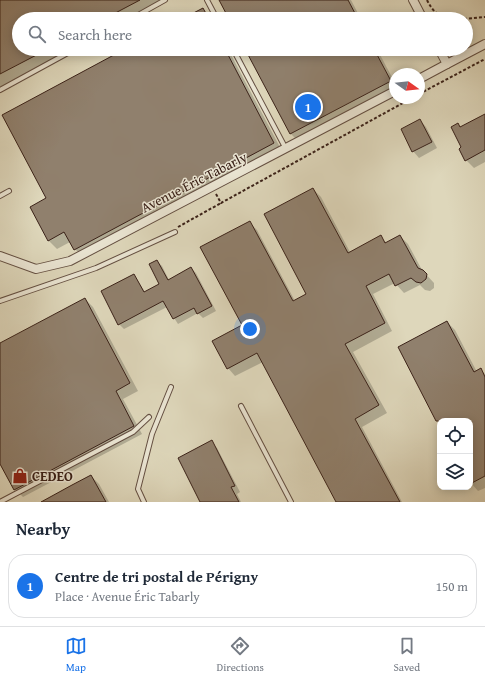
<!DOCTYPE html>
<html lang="en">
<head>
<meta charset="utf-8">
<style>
  body { margin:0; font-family:"Gentium Book Plus",serif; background:#f6f6f7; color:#1f2937 }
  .controls { position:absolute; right:12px; bottom:12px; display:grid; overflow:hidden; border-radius:8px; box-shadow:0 2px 10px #0003 }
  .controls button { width:36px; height:36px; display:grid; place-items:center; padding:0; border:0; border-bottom:1px solid #e0e1e3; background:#fff; color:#1f2937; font:20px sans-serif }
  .compass { position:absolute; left:389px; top:68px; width:36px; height:36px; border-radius:50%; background:#fff; box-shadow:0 2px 10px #0003; rotate:105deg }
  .you { position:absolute; left:250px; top:329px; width:14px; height:14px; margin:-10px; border:3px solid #fff; border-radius:50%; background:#1a73e8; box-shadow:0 0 0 6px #1a73e833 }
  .badge { display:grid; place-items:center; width:26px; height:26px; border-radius:50%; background:#1a73e8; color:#fff; font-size:13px; font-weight:700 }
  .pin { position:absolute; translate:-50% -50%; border:2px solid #fff; box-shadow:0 1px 4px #0006 }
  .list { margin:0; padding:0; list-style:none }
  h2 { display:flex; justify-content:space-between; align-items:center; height:52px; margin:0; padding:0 16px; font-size:17px }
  h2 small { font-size:13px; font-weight:400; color:#747a83 }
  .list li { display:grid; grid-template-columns:26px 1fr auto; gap:12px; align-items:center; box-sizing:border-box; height:64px; margin:0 8px 8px; padding:0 8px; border:1px solid #e0e1e3; border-radius:16px }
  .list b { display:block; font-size:15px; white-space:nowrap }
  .list p { margin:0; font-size:13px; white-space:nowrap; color:#747a83 }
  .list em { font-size:13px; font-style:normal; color:#747a83 }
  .icon { flex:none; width:22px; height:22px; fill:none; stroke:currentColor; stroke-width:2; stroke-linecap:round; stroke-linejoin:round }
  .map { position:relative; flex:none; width:485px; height:502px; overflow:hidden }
  .search { position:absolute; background:#fff; box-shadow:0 2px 10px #0003; left:12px; right:12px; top:12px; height:44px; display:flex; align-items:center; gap:10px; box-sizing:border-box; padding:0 14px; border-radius:22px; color:#747a83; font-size:15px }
  .sheet { height:124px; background:#fff }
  nav { display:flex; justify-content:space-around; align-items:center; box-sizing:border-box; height:56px; border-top:1px solid #e0e1e3; background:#fff; font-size:11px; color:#747a83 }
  nav a { display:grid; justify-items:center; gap:2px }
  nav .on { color:#1a73e8 }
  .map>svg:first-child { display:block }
  .shadow { fill:#0003 }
  .building { fill:#90806d; stroke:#3b2219 }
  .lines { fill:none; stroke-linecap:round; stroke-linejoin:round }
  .lane-casing { stroke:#644f42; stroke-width:6 }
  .street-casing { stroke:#644f42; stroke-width:10 }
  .path { stroke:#3b2219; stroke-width:2; stroke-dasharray:3 2; stroke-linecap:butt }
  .lane { stroke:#eae5d3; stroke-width:4 }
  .street { stroke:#eae5d3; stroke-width:8 }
  .labels { text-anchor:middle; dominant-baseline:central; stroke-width:3; stroke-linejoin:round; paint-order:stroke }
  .street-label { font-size:14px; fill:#3b2219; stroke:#eae5d3 }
  .poi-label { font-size:14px; font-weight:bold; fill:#3b2219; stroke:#eae5d3; text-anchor:start }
</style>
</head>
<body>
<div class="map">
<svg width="485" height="502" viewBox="0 0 485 502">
  <rect width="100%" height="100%" fill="#ded7bb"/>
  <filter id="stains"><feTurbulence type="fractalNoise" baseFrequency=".005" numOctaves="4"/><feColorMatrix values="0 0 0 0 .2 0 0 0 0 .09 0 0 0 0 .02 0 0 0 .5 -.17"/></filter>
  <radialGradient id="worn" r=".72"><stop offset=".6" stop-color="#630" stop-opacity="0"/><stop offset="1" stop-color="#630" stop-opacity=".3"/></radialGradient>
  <!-- shadow -->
  <g class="shadow">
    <polygon points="0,0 158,0 159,2 127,19 19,19 19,49 71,49 0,87"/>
    <polygon points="220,0 351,0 361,19 230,19"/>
    <polygon points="203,9 212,19 184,19"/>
    <polygon points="127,49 228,49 282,151 83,257 75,249 70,242 57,249 49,241 31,208 48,199"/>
    <polygon points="246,49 377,49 395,83 395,91 299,142 291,134"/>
    <polygon points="485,115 485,162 474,168 466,160 458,125 461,128"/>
    <polygon points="420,120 426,127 437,148 419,158 413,151 402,130"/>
    <polygon points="313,189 321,197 350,252 380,237 387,243 400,236 408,244 422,270 434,283 434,288 430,291 425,290 420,285 404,293 395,283 373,294 392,331 353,352 387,413 362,427 402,502 338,502 263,362 235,376 228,368 243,325 249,222 257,230 295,301 308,294"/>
    <polygon points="157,261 162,266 169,280 191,268 196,273 216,311 203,318 198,313 178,324 167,307 124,329 119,324 134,275 145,292 161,284"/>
    <polygon points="85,299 93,307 138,391 123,399 142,434 23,497 15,489 0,461 0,344"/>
    <polygon points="447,322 455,330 477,372 481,370 485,374 485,488 478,491 470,482 470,421 440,421 440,425 399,348"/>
    <polygon points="211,442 217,448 240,492 237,494 241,502 201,502"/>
    <polygon points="91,476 99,484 109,502 43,502"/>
  </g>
  <!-- building -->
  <g class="building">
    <polygon points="0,0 140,0 104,19 19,19 19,49 48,49 0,74"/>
    <polygon points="219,0 348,0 358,19 229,19"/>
    <polygon points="203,8 209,19 182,19"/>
    <polygon points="125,49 225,49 274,143 74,250 64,232 48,241 30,207 46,198 2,115"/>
    <polygon points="245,49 374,49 391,81 290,134"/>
    <polygon points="485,114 485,150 465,161 459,149 461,147 451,127 458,123 460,127"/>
    <polygon points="420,119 432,142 412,152 401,129"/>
    <polygon points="313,188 348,253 381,235 385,243 400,235 418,268 423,270 427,274 426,279 421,283 416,282 411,278 395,286 389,274 366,286 385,323 345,344 379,405 355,419 400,502 336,502 257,353 227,369 212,341 242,325 200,247 250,221 293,301 306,294 264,214"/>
    <polygon points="157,260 168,280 191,267 212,306 197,314 194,308 173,319 163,301 118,325 101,291 134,274 144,292 159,284 149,264"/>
    <polygon points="85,298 130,383 116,391 134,426 14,490 0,464 0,343"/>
    <polygon points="447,321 474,372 481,368 485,377 485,476 470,484 470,421 436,421 398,347"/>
    <polygon points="212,440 235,486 231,487 239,502 200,502 178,458"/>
    <polygon points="91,475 106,502 41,502 72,485"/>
  </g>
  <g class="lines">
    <defs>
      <g id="lane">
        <polyline points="207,0 217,19"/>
        <polyline points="131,19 165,0"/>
        <polyline points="233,49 286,149"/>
        <polyline points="0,90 75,49"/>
        <polyline points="0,196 9,191"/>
        <polyline points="0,301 96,268 175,232"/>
        <polyline points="241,406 291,502"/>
        <polyline points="0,502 133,432 149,417"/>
        <polyline points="144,502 138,489 152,434 171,387"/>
      </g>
      <g id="street">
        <polyline points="413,0 423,19"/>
        <polyline points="447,64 485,44"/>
        <polyline points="419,79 447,64 439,49"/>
        <polyline points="0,256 36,269 70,261 395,91"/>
      </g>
    </defs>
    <!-- lane casing -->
    <use href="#lane" class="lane-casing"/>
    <!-- street casing -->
    <use href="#street" class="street-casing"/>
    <!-- path -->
    <g class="path">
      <path d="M427,0C432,10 438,17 450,19"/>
      <polyline points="464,19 485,17"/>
      <polyline points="466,38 469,44"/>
      <polyline points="419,94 485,59"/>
      <polyline points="216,194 221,203 412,98"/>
      <polyline points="178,227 221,203"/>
    </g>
    <!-- lane -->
    <use href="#lane" class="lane"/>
    <!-- street -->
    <use href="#street" class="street"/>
  </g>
  <!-- icons -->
  <defs>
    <symbol id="shop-bare" viewBox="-9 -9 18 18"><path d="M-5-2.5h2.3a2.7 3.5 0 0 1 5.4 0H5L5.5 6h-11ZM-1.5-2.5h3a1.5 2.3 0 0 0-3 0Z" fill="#8f2418" stroke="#eae5d3" stroke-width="2.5" paint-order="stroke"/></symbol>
  </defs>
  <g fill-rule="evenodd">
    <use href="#shop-bare" x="9" y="465" width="22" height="22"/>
  </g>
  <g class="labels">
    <!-- street labels -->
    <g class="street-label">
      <text transform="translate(194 182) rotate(-27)">Avenue Éric Tabarly</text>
    </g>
    <!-- poi labels -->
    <g class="poi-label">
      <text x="32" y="476">CEDEO</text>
    </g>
  </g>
  <rect width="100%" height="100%" filter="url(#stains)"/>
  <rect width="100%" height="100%" fill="url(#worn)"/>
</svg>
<div class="controls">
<button><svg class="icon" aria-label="locate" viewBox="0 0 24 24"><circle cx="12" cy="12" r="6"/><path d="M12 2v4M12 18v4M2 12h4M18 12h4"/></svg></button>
<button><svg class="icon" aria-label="layers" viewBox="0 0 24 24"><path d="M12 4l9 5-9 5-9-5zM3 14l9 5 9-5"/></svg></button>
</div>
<svg class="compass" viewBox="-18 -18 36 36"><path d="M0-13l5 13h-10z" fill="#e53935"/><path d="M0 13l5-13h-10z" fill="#747a83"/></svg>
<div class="you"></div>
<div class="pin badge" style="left:308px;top:107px">1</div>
<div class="search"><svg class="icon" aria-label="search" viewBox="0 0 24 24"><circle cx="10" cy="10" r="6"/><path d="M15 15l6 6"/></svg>Search here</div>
</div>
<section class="sheet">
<h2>Nearby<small></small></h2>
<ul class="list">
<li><span class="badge">1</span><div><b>Centre de tri postal de Périgny</b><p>Place · Avenue Éric Tabarly</p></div><em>150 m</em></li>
</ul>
</section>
<nav>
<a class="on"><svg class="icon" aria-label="map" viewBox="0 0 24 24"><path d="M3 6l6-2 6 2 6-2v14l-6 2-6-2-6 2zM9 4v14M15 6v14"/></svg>Map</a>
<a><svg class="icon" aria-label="directions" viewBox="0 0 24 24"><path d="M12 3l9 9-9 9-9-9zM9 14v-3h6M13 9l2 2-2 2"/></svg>Directions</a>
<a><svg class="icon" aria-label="saved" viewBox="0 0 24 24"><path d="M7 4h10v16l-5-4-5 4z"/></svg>Saved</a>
</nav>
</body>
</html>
